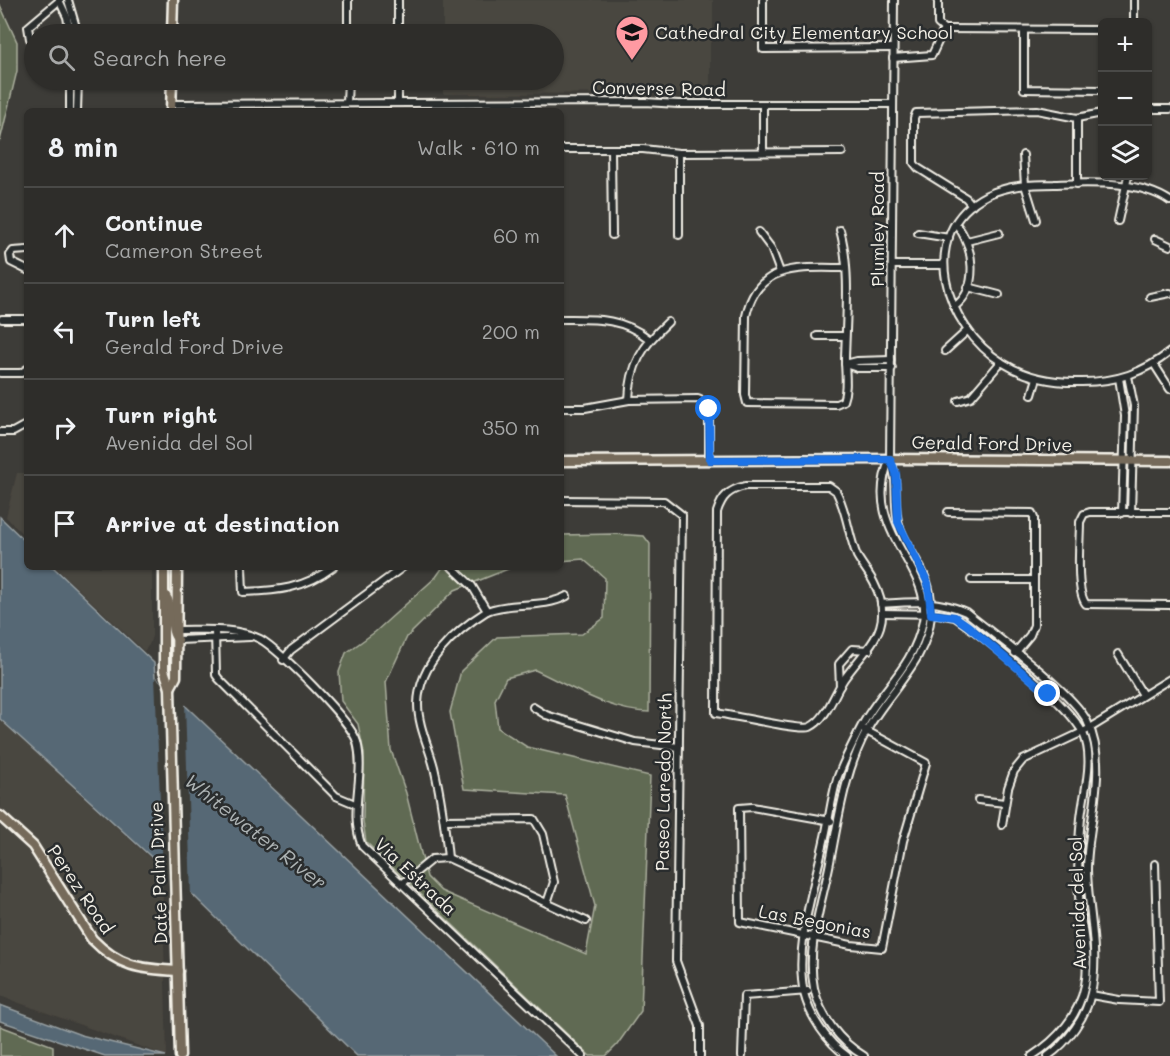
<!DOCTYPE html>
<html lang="en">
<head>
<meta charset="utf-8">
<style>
  body { margin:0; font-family:Mali,sans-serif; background:#363532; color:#f1f3f6 }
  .controls { position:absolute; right:18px; top:18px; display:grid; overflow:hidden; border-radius:9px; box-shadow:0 2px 4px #0004 }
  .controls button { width:54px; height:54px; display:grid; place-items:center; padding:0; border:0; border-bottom:2px solid #494947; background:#2e2d2a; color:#f1f3f6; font:30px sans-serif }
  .stop { position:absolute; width:18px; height:18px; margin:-14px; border:4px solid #1a73e8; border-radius:50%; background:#fff }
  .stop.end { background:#1a73e8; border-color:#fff; box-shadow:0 2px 6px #0008 }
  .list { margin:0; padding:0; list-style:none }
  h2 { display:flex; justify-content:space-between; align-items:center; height:78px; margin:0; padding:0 24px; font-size:26px }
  h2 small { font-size:20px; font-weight:400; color:#a7a8a8 }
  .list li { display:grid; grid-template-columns:39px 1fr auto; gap:18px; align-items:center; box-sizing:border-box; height:96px; padding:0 24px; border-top:2px solid #494947 }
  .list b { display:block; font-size:22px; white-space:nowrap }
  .list p { margin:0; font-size:20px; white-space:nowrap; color:#a7a8a8 }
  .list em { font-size:20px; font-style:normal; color:#a7a8a8 }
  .icon { flex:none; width:33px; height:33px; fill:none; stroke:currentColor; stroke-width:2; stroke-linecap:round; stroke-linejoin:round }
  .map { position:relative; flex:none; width:1170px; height:1056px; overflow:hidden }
  .search { position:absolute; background:#2e2d2a; box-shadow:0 2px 4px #0004; left:24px; top:24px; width:540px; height:66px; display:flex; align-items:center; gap:15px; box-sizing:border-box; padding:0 21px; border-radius:33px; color:#a7a8a8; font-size:22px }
  .panel { position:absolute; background:#2e2d2a; box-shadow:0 2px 4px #0004; left:24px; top:108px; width:540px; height:462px; border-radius:9px }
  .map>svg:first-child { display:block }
  .built { fill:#4a463f }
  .green { fill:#616b52; stroke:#aaae9d; stroke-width:1.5 }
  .water { fill:#576874; stroke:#969fa2; stroke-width:1.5 }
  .pier { fill:#3d3c38 }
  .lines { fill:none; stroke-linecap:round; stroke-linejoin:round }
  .minor-casing { stroke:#f4f1e8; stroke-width:10 }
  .major-casing { stroke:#f4f1e8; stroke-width:13 }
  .minor { stroke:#2a2d2e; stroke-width:6 }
  .major { stroke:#746a5a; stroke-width:8 }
  .route { stroke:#1a73e8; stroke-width:8 }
  .labels { text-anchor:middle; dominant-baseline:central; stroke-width:5; stroke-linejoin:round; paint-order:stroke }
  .poi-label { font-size:18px; fill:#f4f1e8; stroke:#2a2d2e; text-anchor:start }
  .street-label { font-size:18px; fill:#f4f1e8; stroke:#2a2d2e }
  .water-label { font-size:20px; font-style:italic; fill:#adb3b4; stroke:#2a2d2e }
</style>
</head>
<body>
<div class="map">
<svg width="1170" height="1056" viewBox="0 0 1170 1056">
  <rect width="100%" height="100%" fill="#3d3c38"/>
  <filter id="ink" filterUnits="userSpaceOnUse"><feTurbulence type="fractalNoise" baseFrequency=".0167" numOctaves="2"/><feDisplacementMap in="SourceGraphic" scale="12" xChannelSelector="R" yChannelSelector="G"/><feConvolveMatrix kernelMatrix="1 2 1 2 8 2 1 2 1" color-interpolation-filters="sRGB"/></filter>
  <g filter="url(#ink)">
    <!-- built -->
    <g class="built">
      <polygon points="443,0 713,0 713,39 710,43 710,93 443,94 443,80 554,80 554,34 443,34"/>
      <polygon points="17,473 27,473 27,539 6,517"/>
      <polygon points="55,567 152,567 152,636 149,645 144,651"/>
      <polygon points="0,720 162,869 167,1056 0,996"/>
    </g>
    <!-- green -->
    <g class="green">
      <polygon points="0,5 17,42 17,71 0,141"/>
      <path d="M614,534L644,536L650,544L649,712C610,712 570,686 535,670L506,678L495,700L498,728L527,747L650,776L641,1011L617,1045L606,1056H590L366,842L363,821L364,753L358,724L341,701L339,672L346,653L375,632L436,577L443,567H513L455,590L407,637L386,682L391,750L406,793L427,877L441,891L586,954L595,906L565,795L464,789L450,712L461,671L497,637L582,634L604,618L605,578L583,559L561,561V535Z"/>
      <polygon points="0,1026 53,1046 53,1056 0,1056"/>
    </g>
    <!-- water -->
    <g class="water">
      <polygon points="0,517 27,543 27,567 53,567 154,663 155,677 556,1056 357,1056 194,896 0,719"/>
      <polygon points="0,1005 81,1035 166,1056 105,1056 0,1021"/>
    </g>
    <!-- pier -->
    <polygon class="pier" points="155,677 185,703 191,896 163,873"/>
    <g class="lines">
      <defs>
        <g id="minor">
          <polyline points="59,0 67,17 70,34"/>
          <polyline points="68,0 78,34"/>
          <polyline points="763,0 763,49 893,48"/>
          <polyline points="938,0 938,24 944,29"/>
          <polyline points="1134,22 1134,0"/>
          <polyline points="944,29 1102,30"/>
          <polyline points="1024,30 1024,89 1102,90"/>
          <polyline points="348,34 348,0"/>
          <polyline points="398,34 398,0"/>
          <polyline points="30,39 28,27 60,0"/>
          <polyline points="893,58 932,55 944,29"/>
          <polyline points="347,103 348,80"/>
          <polyline points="398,103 398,80"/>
          <polyline points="172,104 645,102 678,104 893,104"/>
          <polyline points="763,104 763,152"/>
          <polyline points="1148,109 1170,109"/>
          <polyline points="70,111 70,80"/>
          <polyline points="77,111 78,80"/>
          <polyline points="561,149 643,149 679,153 842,152"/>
          <polyline points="611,149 612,235"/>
          <polyline points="679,153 679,235"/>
          <polyline points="1023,155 1025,185 1036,220"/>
          <polyline points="1077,184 1077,118"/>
          <path d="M1170,201C1139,180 1091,183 1054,184C1032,184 1008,185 987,195C914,232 945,328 1003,363C1027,378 1053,383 1082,382C1116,382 1143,373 1170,352"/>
          <polyline points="972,205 966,198 918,168 914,163 914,118 916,113 1037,110 1077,118 1102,113"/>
          <polyline points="1118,221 1128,176"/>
          <path d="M840,230C851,270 846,317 845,359C845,373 848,388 843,401L836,404L747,403L745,395L746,316C757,262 802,268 845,268"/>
          <polyline points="759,232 771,248 780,272"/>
          <polyline points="918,233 949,238"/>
          <polyline points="1155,239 1170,246"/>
          <polyline points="967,241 999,233"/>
          <polyline points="27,250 13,251 10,255 11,262 27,270"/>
          <polyline points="892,265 943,265"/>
          <polyline points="968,287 999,295"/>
          <polyline points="1150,297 1170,293"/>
          <path d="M954,307C980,289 974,245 956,224"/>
          <polyline points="2,319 27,319"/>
          <path d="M561,319C594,319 622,317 649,339"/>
          <polyline points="817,336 845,336"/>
          <polyline points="945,351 968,330"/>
          <polyline points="891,360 857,361 845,364 857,368 892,368"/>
          <polyline points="1154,364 1170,389"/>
          <polyline points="0,373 21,373 27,369"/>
          <polyline points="1128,376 1134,406 1131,513"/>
          <polyline points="1119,378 1125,416 1122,513"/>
          <polyline points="1032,395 1037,378"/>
          <path d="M629,400C630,365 643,345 668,322"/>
          <polyline points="958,401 971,397 1001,362"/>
          <polyline points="561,408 585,408 629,400 698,399 705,402 709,409 709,460"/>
          <polyline points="0,432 13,432 24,426"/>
          <path d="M745,486H829L836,491C847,511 848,534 857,556C862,565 869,573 874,583C897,628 867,646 844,679C834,694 827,719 810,727C802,731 731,715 716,713L717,512C722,496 729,490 745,486Z"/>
          <polyline points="561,500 664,501 682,515 676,961 700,1026 700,1056"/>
          <polyline points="948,512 1032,513 1034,518 1034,625 1030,635 1015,653"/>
          <path d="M1170,512H1090L1084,514L1080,522C1080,541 1075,591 1086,604L1170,605"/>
          <path d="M242,567L243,592C277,591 304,589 333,567"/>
          <polyline points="971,580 1034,580"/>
          <path d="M881,604C911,602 937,599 966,612C994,635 1073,692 1087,721C1110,767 1087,822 1087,870C1088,911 1100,953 1091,993C1086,1017 1068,1042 1048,1056"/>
          <path d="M487,611C513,601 542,609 567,596"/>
          <path d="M882,613L938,614L955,617C983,636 1069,704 1083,733C1095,759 1084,790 1081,818C1078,848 1077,879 1080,909C1083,934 1090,960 1085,985C1079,1016 1057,1040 1032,1056"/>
          <path d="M178,630C204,630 236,627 260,639C279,649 352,722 357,742C366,776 348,811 362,846L583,1056"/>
          <polyline points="215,630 216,675 219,679 336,796 355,804"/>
          <polyline points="178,640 250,637"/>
          <polyline points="1118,654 1143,695"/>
          <polyline points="283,660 291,650 403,567"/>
          <polyline points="840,686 839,664 852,649 869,650"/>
          <polyline points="533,707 546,715 635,742 679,747"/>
          <polyline points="978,800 1005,803"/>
          <polyline points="444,820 534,819 543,834 554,882 547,903"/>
          <polyline points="831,821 752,807 739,808 740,922 851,945 882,948 903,841 926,763 863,729"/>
          <polyline points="1002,825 1008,788 1014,771 1023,760 1087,730 1170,679"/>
          <path d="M448,858C445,827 441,797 434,767C429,747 418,726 418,704C419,663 455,631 487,611L472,586L452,567"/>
          <polyline points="403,883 432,859 448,858 586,921"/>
          <polyline points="1091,995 1119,1000 1159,1002 1155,864"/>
          <polyline points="742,1056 744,996 808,991"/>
          <path d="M847,1056C827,1042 810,1017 804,993C794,945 814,888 824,841C829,821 831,799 837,779C843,762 852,745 860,729C880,689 913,669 923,621C934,566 859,530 890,459L894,0"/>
          <path d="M864,1056C840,1042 820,1016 814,988C806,949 821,906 829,867C838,822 844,773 866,732C887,692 928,662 931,614C934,570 906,555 898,521C893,500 899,479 890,459"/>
        </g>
        <g id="major">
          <polyline points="172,34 173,0"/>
          <polyline points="171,111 172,80"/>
          <polyline points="561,461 890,459 1170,461"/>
          <polyline points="164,567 164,670 170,688 180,1056"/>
          <path d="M165,594C176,609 167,631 178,640"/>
          <polyline points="170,688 176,677 177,567"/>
          <path d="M0,816L33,846L92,939C119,967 140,969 178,971"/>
        </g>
      </defs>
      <!-- minor casing -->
      <use href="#minor" class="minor-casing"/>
      <!-- major casing -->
      <use href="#major" class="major-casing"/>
      <!-- minor -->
      <use href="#minor" class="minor"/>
      <!-- major -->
      <use href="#major" class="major"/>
    </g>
  </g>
  <g class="lines" filter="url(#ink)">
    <!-- route -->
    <polyline class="route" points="709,409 710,460 890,459 896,473 898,522 928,583 931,614 955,617 968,626 1048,694"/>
  </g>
  <!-- icons -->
  <defs>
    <symbol id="school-pin" viewBox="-11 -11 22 30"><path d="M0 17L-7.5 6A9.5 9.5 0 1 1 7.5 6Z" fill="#ff9aa2" stroke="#2a2d2e"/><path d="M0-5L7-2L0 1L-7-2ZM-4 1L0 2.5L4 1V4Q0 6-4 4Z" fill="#111"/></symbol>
  </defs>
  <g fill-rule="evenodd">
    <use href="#school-pin" x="613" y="13" width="38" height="52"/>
  </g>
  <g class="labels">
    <!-- poi labels -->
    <g class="poi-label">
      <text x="655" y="32">Cathedral City Elementary School</text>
    </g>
    <!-- street labels -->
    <g class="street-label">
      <text transform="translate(659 88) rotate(1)">Converse Road</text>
      <text transform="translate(877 229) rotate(-90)">Plumley Road</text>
      <text transform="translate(992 443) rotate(1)">Gerald Ford Drive</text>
      <text transform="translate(663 782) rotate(-89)">Paseo Laredo North</text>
      <text transform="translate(158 873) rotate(-92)">Date Palm Drive</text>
      <text transform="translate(416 876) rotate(43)">Via Estrada</text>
      <text transform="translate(81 889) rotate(56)">Perez Road</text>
      <text transform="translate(1077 903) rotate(-92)">Avenida del Sol</text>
      <text transform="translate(815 921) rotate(11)">Las Begonias</text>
    </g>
    <!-- water labels -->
    <g class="water-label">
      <text transform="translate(256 831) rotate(38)">Whitewater River</text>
    </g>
  </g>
</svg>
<div class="controls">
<button>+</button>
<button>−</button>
<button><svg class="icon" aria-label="layers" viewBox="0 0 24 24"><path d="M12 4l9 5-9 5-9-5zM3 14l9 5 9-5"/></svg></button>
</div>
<div class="stop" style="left:709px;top:409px"></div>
<div class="stop end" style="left:1048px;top:694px"></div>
<div class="search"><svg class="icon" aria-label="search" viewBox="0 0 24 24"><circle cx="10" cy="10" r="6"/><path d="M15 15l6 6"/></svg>Search here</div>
<section class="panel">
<h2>8 min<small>Walk · 610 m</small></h2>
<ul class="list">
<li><svg class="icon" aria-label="ahead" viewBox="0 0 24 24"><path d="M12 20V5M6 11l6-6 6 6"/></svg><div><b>Continue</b><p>Cameron Street</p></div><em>60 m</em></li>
<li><svg class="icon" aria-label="left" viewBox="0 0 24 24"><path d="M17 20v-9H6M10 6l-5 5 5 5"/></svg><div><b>Turn left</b><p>Gerald Ford Drive</p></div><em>200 m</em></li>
<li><svg class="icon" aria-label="right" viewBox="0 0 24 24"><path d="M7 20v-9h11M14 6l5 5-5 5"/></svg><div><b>Turn right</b><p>Avenida del Sol</p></div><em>350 m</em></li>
<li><svg class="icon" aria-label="arrive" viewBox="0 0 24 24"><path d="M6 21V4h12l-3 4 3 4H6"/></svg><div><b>Arrive at destination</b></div></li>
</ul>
</section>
</div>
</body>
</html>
